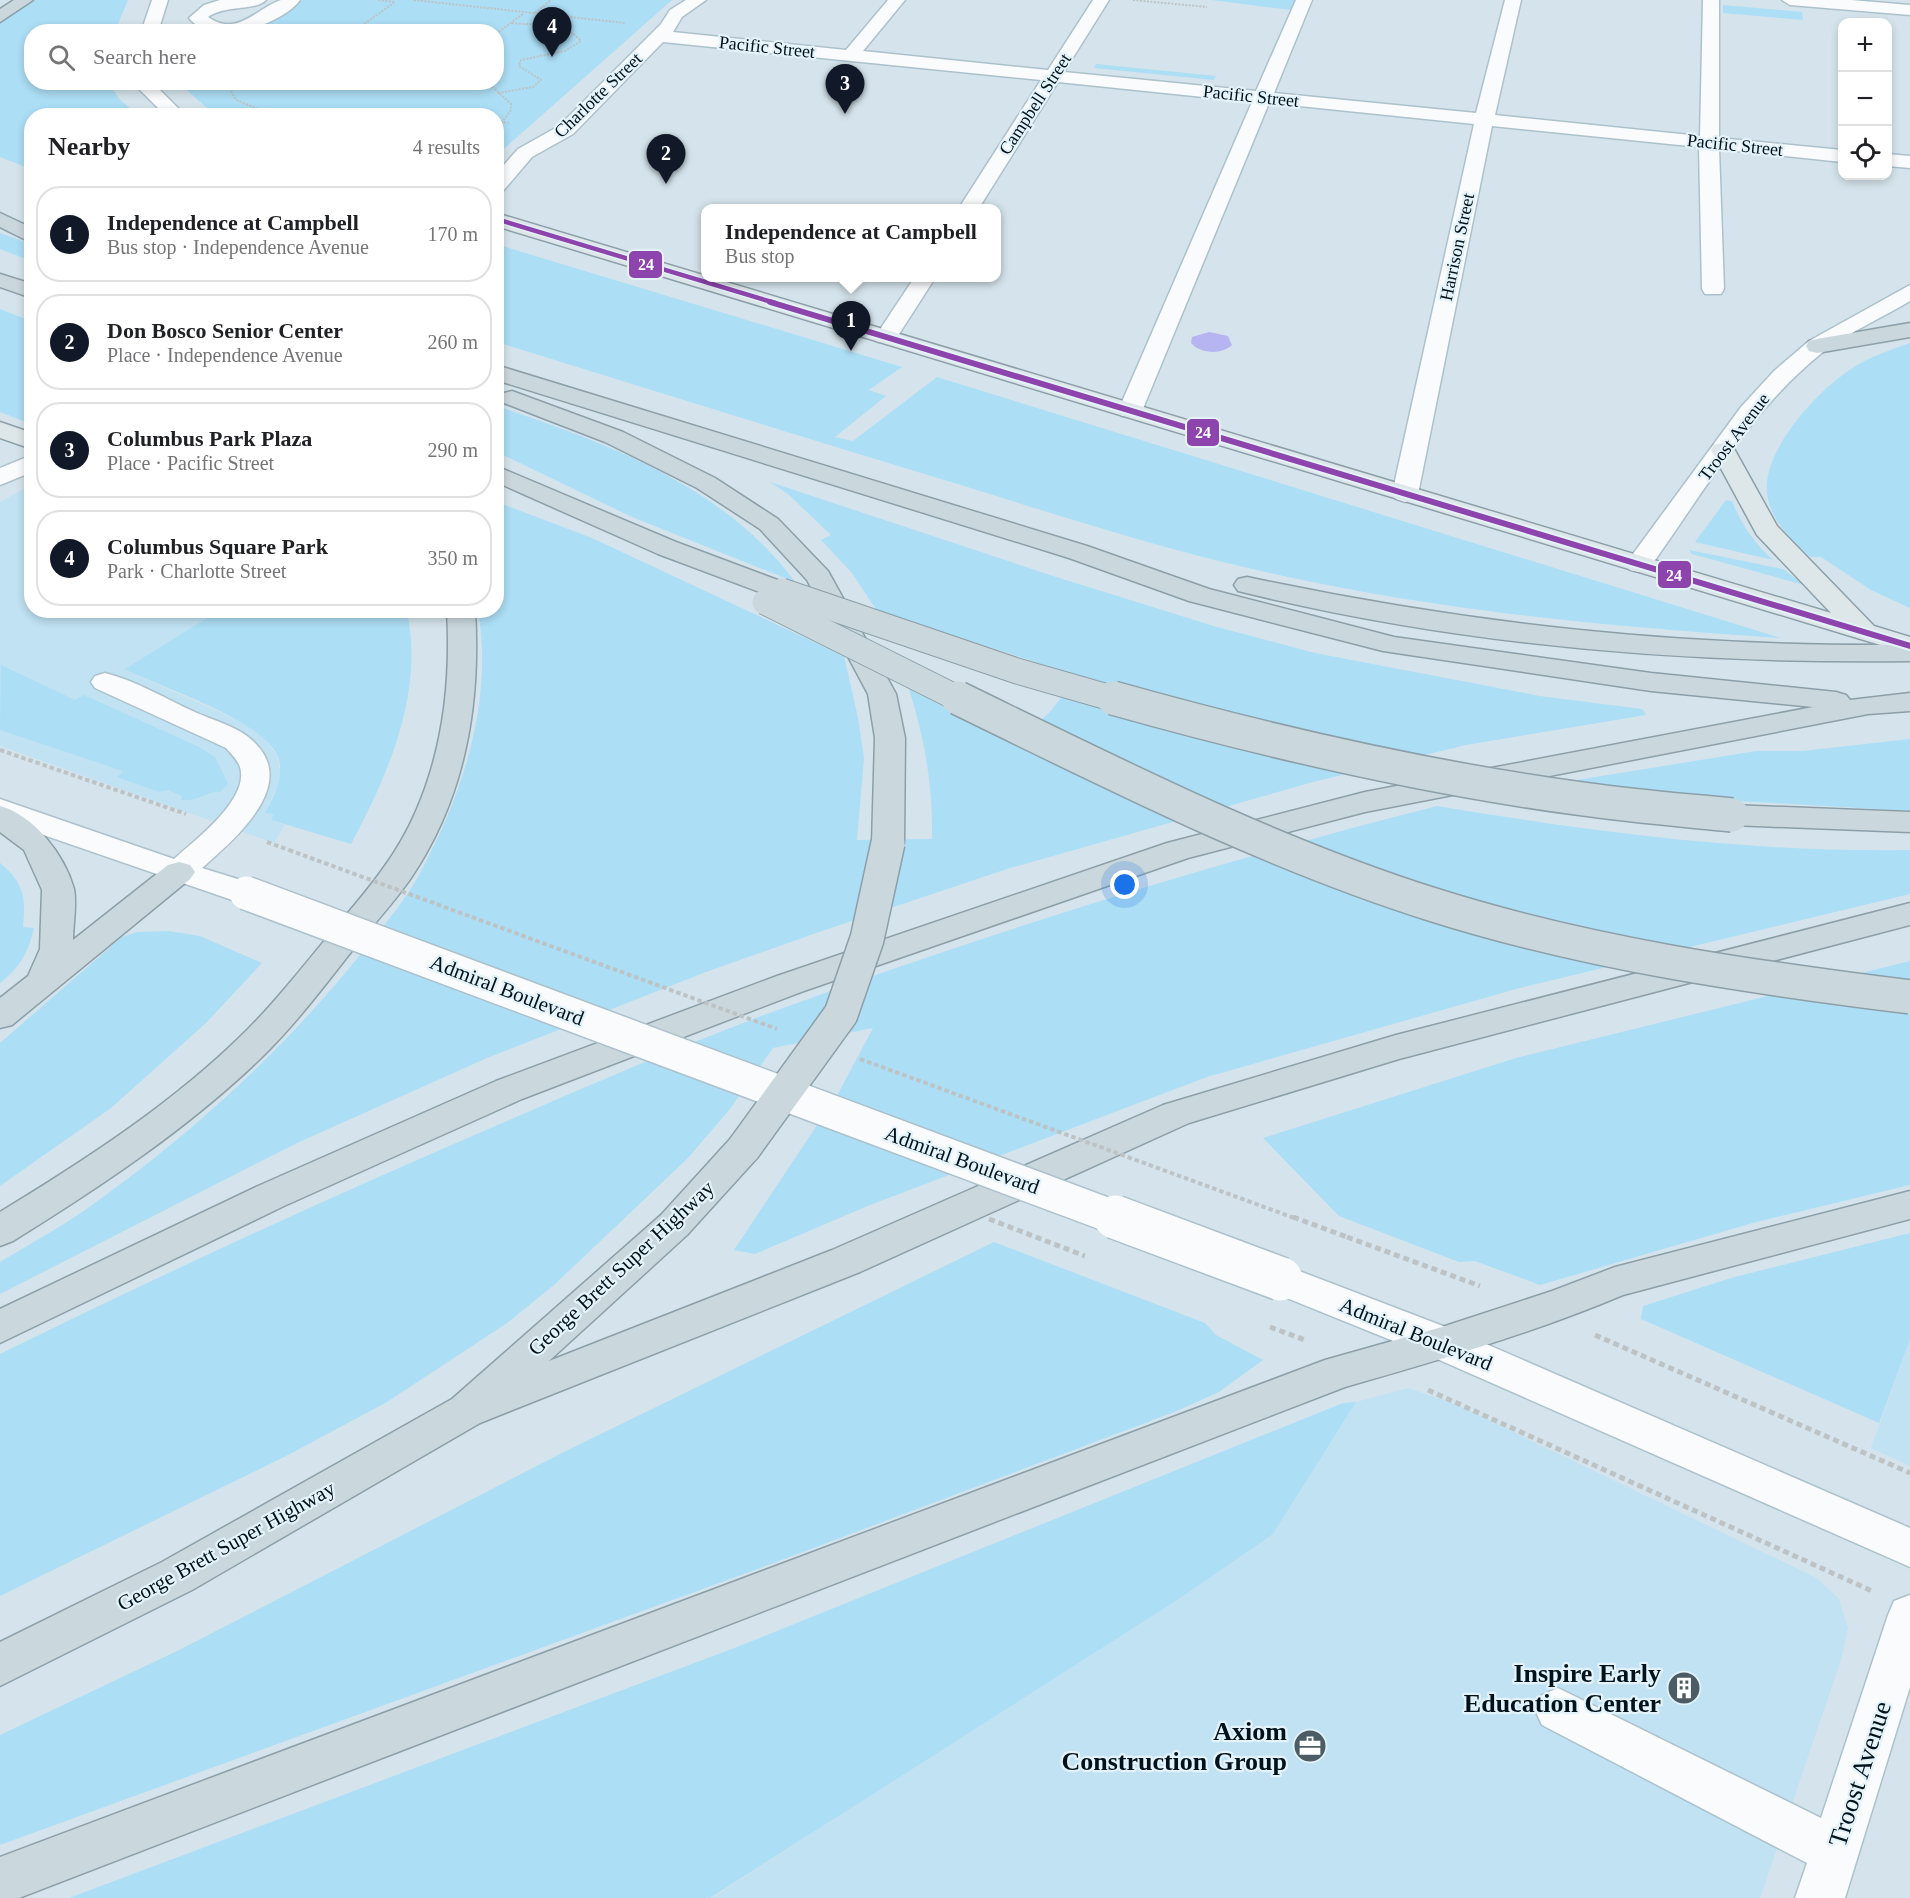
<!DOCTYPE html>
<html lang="en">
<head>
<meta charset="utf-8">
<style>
  body { margin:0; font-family:Georgia,serif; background:#f2f2f2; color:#202124 }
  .controls { position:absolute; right:18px; top:18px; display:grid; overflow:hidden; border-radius:12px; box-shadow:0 3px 9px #0003 }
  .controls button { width:54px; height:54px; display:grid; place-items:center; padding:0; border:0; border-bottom:2px solid #e0e0e0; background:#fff; color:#202124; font:30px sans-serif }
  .you { position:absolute; left:1125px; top:885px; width:21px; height:21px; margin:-15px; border:4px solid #fff; border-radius:50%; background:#1a73e8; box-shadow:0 0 0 9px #1a73e833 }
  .badge { display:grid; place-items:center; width:39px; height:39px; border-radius:50%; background:#111827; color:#fff; font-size:20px; font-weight:700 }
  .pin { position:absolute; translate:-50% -50px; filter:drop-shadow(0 2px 3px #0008) }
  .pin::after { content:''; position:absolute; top:32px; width:21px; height:18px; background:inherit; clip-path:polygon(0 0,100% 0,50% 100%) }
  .popup { position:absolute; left:701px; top:204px; width:300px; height:78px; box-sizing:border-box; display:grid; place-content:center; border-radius:12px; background:#fff; filter:drop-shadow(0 2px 4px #0005); font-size:20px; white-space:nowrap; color:#757577 }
  .popup b { font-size:22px; color:#202124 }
  .popup::after { content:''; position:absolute; left:50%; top:100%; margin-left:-12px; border:12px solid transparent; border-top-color:#fff }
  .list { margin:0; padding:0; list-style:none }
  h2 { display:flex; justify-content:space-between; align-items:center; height:78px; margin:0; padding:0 24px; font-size:26px }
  h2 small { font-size:20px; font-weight:400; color:#757577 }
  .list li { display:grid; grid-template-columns:39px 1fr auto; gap:18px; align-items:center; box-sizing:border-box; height:96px; margin:0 12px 12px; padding:0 12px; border:2px solid #e0e0e0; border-radius:24px }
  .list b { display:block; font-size:22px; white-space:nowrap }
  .list p { margin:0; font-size:20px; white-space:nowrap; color:#757577 }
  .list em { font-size:20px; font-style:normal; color:#757577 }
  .icon { flex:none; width:33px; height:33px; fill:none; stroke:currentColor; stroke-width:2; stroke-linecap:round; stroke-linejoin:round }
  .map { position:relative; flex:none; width:1910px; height:1898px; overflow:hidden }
  .search { position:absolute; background:#fff; box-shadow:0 3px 9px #0003; left:24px; top:24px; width:480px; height:66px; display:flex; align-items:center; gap:15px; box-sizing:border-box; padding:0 21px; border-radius:24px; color:#757577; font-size:22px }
  .panel { position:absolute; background:#fff; box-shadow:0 3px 9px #0003; left:24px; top:108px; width:480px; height:510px; border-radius:24px }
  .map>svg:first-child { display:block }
  .built { fill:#c0e2f3 }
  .green { fill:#acdef5 }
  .water { fill:#b6b4f1 }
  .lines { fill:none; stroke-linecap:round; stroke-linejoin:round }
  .minor-casing { stroke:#acc1cc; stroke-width:3 }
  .major-casing { stroke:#8c9fa8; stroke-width:3 }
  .highway-casing { stroke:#8c9fa8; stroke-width:3 }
  .path-far2 { stroke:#bdc3c5; stroke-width:2; stroke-dasharray:2 1.5; stroke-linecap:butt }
  .path-far1 { stroke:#bdc3c5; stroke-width:4; stroke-dasharray:4.5 3; stroke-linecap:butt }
  .path { stroke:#bdc3c5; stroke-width:5; stroke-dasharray:6 4; stroke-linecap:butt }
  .minor { fill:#f9fbfc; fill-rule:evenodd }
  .major { fill:#dde6e9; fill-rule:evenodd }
  .highway { fill:#cad7dd; fill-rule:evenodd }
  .minor-bridge-far1-casing { stroke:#acc1cc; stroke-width:36; stroke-linecap:butt }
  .minor-bridge-casing { stroke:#acc1cc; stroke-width:46; stroke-linecap:butt }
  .highway-bridge-far1-casing { stroke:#8c9fa8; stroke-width:27; stroke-linecap:butt }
  .highway-bridge-casing { stroke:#8c9fa8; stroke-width:36; stroke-linecap:butt }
  .path-bridge-far1 { stroke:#bdc3c5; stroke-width:4; stroke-dasharray:4.5 3; stroke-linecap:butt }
  .path-bridge { stroke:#bdc3c5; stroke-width:5; stroke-dasharray:6 4; stroke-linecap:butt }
  .minor-bridge-far1 { stroke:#f9fbfc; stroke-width:33 }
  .minor-bridge { stroke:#f9fbfc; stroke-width:43 }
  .highway-bridge-far1 { stroke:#cad7dd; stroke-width:25 }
  .highway-bridge { stroke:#cad7dd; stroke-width:33 }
  .bus-1-far1-casing { stroke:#e4f3fa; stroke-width:7 }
  .bus-1-casing { stroke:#e4f3fa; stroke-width:10 }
  .bus-1-far1 { stroke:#8e44ad; stroke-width:4.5 }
  .bus-1 { stroke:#8e44ad; stroke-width:6 }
  .labels { text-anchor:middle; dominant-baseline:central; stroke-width:4.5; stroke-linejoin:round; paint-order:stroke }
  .far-street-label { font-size:18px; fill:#00121b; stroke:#e4f3fa }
  .street-label { font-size:21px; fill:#00121b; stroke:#e4f3fa }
  .near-poi-label { font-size:26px; font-weight:bold; fill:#00121b; stroke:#e4f3fa; text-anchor:end }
  .near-street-label { font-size:26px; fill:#00121b; stroke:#e4f3fa }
  .line-badge { stroke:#e4f3fa; stroke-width:2 }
  .badge-label { font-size:16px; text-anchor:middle; font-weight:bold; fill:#fff }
</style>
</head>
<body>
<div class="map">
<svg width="1910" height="1898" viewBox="0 0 1910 1898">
  <rect width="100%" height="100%" fill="#d5e4ec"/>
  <!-- built -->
  <g class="built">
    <polygon points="31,485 32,610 238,611 137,675 242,722 266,740 277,756 280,772 279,783 265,813 275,814 271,820 285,825 274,843 0,746 0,502"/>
    <polygon points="1910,1339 1910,1466 1871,1448"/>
    <polygon points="1408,1388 1453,1403 1817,1578 1839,1599 1848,1628 1841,1660 1760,1898 712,1898 1273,1534 1356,1402"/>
  </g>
  <!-- green -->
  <g class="green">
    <polygon points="33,0 128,0 115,31 32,32 32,82 109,83 119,99 139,115 32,116 31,169 0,157 0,22"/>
    <polygon points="303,0 672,0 497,155 496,116 224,115 207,108 181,85 184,82 496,82 496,32 258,31"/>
    <polygon points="1211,0 1295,0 1291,10"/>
    <polygon points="1723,5 1802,12 1803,20 1723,13"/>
    <polygon points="1096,64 1216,76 1214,80 1094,68"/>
    <polygon points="0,233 31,244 31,261 0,249"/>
    <path d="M499,245L902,367L869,390L886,396L835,437L853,441L937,377L1781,638C1602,626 1424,610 1248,568C1144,544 1043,510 941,479C793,434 645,388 497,342L496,246Z"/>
    <polygon points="0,309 31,321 31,424 0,412"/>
    <path d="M1910,343V608L1871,590L1821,557H1810C1791,539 1770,520 1767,493C1762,451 1817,391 1851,369C1869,357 1890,350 1910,343Z"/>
    <path d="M497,406C604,442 725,486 795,582L632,517L497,452Z"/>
    <path d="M770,482L1053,576L1217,627L1315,653L1540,696L1642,709L1646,715L1466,745L1313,782L1007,869L819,932L706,972L487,1058L297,1143L0,1294V1262C28,1245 58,1229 85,1210C187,1138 281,1053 360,955C380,930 403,904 419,875C462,796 494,701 478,611L496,610L497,502L592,538L844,656L858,718L864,758L857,840L932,839C933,786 925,740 909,689L1015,741L1048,714L1079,676L877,611L852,573L821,540L831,535L788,494Z"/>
    <path d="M1726,500L1732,501C1741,524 1755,544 1773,560L1695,542Z"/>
    <polygon points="1689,550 1783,569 1804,585 1692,554"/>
    <path d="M220,610L407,611C424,693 389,773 351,844L271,820L274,814L265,813C274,796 285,777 278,757C264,720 162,688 125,669Z"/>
    <path d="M1,665L75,700L84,695L199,747L215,757L228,784L220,792C209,790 198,802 181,800L182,796L168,790L159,792L117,777L123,771L0,730Z"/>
    <polygon points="1910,739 1910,811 1704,799 1565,782 1756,751 1802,751"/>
    <path d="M1437,806C1593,832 1752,853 1910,850V894L1516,989L1207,1077L870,1205L755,1254L734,1250L839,1092L873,1028L773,1048L729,1110L688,1158L554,1285L507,1323L387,1402L290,1454L0,1596V1354C167,1272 336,1194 507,1121C599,1081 692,1041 786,1007C1000,929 1217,862 1437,806Z"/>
    <path d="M0,863C24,883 26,897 23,927L34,928C29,951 19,969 0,983Z"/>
    <polygon points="168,931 200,936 262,963 206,1023 111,1108 0,1186 0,1043 122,937 137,932"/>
    <polygon points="1910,961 1910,1185 1756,1222 1540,1285 1475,1261 1459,1262 1339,1216 1263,1138 1516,1058"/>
    <polygon points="1910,1233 1910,1339 1879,1423 1641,1319 1643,1306 1731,1278"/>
    <polygon points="994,1242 1205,1323 1216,1335 1263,1360 1219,1392 1177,1411 763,1567 0,1845 0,1735 177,1651 564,1452"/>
    <polygon points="1356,1402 1273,1534 1177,1600 710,1898 69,1898 737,1647 1343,1403"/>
  </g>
  <!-- water -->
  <path class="water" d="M1209,332L1228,336L1232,345C1221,355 1201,354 1191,343L1192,337Z"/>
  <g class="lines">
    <defs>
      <g id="minor">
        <polygon points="152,0 168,0 158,32 141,32"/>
        <path d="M220,0H266C256,11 225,5 208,17C237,38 258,7 281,0C287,0 295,0 300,0C282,25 212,48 189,18L204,5Z"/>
        <polygon points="686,0 706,0 682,17 673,32 846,50 888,0 905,0 863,51 1048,70 1093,0 1109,0 1064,72 1256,91 1296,0 1312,0 1274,93 1476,113 1505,0 1521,0 1495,115 1700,136 1703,0 1719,0 1719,138 1842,150 1842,162 1719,149 1724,289 1721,294 1705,294 1702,289 1699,147 1492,126 1418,494 1414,499 1405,502 1396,499 1392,494 1474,124 1269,103 1142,411 1138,416 1122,416 1118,411 1252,102 1058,82 979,208 959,208 1041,80 663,42 573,134 532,157 503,191 496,193 496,174 518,149 559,126 661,24 670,10"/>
        <polygon points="1782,0 1851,0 1910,5 1910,15 1790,5"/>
        <polygon points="132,82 152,82 186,116 166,116"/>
        <polygon points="1888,154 1910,156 1910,168 1888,166"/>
        <polygon points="914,278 935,278 894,342 878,342 875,337"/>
        <path d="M1910,285V301C1882,318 1849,332 1823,352C1750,410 1702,495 1648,570L1639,572L1630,570L1626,564L1630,558L1741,407L1774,371L1809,341Z"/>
        <polygon points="32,455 32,472 0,485 0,468"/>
        <path d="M105,673C137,681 168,700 197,713C213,720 234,726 247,736C305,780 237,837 202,868L257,885L262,893L257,901L246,904L235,901L0,820V799L174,859C195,840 250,799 240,767C237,759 231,754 226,748L95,688L91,682L95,676Z"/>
        <polygon points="1281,1264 1456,1331 1910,1528 1910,1567 1428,1355 1267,1290 1262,1279 1267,1268"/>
        <polygon points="1910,1595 1910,1687 1845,1898 1795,1898 1807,1863 1542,1725 1535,1710 1542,1695 1558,1688 1821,1818 1888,1615 1894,1601"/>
      </g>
      <g id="major">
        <polygon points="496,213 1831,613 1757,535 1711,450 1714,445 1723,443 1732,445 1777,526 1874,626 1910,637 1910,654 496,226"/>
        <polygon points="0,422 32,433 32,449 0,438"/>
      </g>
      <g id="highway">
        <polygon points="14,0 33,0 0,22 0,9"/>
        <polygon points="0,213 32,228 32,243 0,227"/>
        <polygon points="0,274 32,284 32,298 0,287"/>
        <polygon points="1910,323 1910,337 1817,353 1809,351 1806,346 1809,341 1817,339"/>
        <polygon points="496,365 1087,546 1209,589 1394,637 1651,673 1836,692 1846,695 1850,700 1910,693 1910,711 1868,714 1365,812 1188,858 801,992 522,1099 284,1206 0,1343 0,1309 258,1186 496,1081 777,976 1167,843 1365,792 1813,707 1651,691 1383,651 1189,601 1069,558 496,380"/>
        <polygon points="512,391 623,432 715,478 778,519 828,571 896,694 905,738 904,843 899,850 888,853 877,850 872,843 875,738 868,694 807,580 760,529 697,488 605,442 504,403 500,398 504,393"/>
        <polygon points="496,466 676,542 791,585 795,591 791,597 782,599 773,597 658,554 496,482"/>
        <path d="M1247,577C1472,625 1680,647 1910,645V661C1684,664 1457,645 1238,591L1234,585L1238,579Z"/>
        <path d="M447,610H475C481,705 465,798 411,878C393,904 371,927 351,952C322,989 294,1026 260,1059C186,1130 100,1187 13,1241L0,1246V1212C87,1159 175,1102 248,1029C278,999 304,965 331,933C364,894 396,858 416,811C444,747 451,679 447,610Z"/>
        <polygon points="1732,805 1910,812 1910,832 1732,825 1721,822 1717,815 1721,808"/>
        <path d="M0,806C34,815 65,856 74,889C77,904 73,925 73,940L168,865L179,862L190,865L195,872L190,879L12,1025L0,1028V998L28,976L40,949L42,890L24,850L0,832Z"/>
        <polygon points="1910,903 1910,925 1399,1059 1189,1123 860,1272 480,1423 192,1590 0,1686 0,1642 162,1562 452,1399 661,1215 731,1138 744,1134 757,1138 762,1148 757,1158 687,1235 549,1361 832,1250 1163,1105 1396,1035"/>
        <path d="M1910,1191V1219L1623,1295C1533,1333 1439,1360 1345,1387L19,1898H0V1857L1325,1360L1442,1327L1552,1291L1615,1267Z"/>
      </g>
    </defs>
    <!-- minor casing -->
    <use href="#minor" class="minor-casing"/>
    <!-- major casing -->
    <use href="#major" class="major-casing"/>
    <!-- highway casing -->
    <use href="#highway" class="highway-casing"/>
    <!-- path-far2 -->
    <g class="path-far2">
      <polyline points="414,0 625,23"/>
      <polyline points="1133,0 1207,7"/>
      <polyline points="535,13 551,0"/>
      <polyline points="359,28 396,32"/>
      <polyline points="353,32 395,2 377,0"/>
      <polyline points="496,34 524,13"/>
      <polyline points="226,82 236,100 276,116"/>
      <polyline points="487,82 511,104 511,110 502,122"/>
      <path d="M498,93L533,87L541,80L519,66L521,60L565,51L581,41C566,23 532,25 511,23"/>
      <polyline points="496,128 502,122 509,123"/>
    </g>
    <!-- path-far1 -->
    <g class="path-far1">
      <polyline points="0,750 186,814"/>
      <polyline points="267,842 289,850"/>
    </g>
    <!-- path -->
    <g class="path">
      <polyline points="1347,1237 1480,1286"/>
      <polyline points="1270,1327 1305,1340"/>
      <polyline points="1595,1335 1910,1473"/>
      <polyline points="1428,1390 1872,1591"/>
    </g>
    <!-- minor -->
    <use href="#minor" class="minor"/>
    <!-- major -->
    <use href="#major" class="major"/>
    <!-- highway -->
    <use href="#highway" class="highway"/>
    <defs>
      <polyline id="minor-bridge-far1" points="246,893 1119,1219"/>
      <polyline id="minor-bridge" points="1115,1217 1281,1279"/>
      <g id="highway-bridge-far1">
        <polyline points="782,591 1017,671 1118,700"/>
        <polyline points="765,602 961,700"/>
      </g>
      <g id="highway-bridge">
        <path d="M958,698C1114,774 1269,853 1434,905C1589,954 1750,977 1910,997"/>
        <path d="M1113,698C1266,741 1425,778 1583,799C1632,806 1682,810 1732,815"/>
        <polyline points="744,1148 841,1014 867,939 888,843"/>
      </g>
    </defs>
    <!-- minor-bridge-far1 casing -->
    <use href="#minor-bridge-far1" class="minor-bridge-far1-casing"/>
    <!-- minor-bridge casing -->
    <use href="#minor-bridge" class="minor-bridge-casing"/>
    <!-- highway-bridge-far1 casing -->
    <use href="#highway-bridge-far1" class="highway-bridge-far1-casing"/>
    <!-- highway-bridge casing -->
    <use href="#highway-bridge" class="highway-bridge-casing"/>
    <!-- path-bridge-far1 -->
    <g class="path-bridge-far1">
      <polyline points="289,850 777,1029"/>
      <polyline points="860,1059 1297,1219"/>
    </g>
    <!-- path-bridge -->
    <g class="path-bridge">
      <polyline points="1293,1217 1347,1237"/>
      <polyline points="989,1219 1085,1256"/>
    </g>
    <!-- minor-bridge-far1 -->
    <use href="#minor-bridge-far1" class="minor-bridge-far1"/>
    <!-- minor-bridge -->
    <use href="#minor-bridge" class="minor-bridge"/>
    <!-- highway-bridge-far1 -->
    <use href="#highway-bridge-far1" class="highway-bridge-far1"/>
    <!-- highway-bridge -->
    <use href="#highway-bridge" class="highway-bridge"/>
    <defs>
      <polyline id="bus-1-far1" points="496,219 775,303"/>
      <polyline id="bus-1" points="770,302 1910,646"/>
    </defs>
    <!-- bus-1-far1 casing -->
    <use href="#bus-1-far1" class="bus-1-far1-casing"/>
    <!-- bus-1 casing -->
    <use href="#bus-1" class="bus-1-casing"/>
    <!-- bus-1-far1 -->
    <use href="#bus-1-far1" class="bus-1-far1"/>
    <!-- bus-1 -->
    <use href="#bus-1" class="bus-1"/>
  </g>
  <!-- icons -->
  <defs>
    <symbol id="building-disc" viewBox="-11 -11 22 22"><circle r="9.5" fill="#4b5c64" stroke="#e4f3fa"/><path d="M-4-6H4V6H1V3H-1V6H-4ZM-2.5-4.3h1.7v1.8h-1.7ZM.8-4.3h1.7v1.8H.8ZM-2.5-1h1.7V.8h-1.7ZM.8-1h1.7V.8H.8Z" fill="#fff"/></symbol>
    <symbol id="office-disc" viewBox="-11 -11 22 22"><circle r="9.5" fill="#4b5c64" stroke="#e4f3fa"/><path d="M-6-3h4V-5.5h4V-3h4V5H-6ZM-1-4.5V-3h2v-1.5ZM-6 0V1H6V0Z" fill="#fff"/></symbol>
  </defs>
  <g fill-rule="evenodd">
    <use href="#building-disc" x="1665" y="1669" width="38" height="38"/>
    <use href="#office-disc" x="1291" y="1727" width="38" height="38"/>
  </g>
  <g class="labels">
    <!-- far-street labels -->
    <g class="far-street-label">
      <text transform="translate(767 47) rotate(6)">Pacific Street</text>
      <text transform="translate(598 95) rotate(-44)">Charlotte Street</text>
      <text transform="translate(1251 96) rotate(6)">Pacific Street</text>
      <text transform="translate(1035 104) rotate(-57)">Campbell Street</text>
      <text transform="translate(1735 145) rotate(6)">Pacific Street</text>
      <text transform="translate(1457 247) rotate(-78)">Harrison Street</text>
      <text transform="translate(1734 437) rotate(-53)">Troost Avenue</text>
    </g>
    <!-- street labels -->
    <g class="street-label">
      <text transform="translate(507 990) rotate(21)">Admiral Boulevard</text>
      <text transform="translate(962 1160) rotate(20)">Admiral Boulevard</text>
      <text transform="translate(621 1268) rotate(-43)">George Brett Super Highway</text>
      <text transform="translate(1416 1334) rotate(22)">Admiral Boulevard</text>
      <text transform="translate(226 1546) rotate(-29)">George Brett Super Highway</text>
    </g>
    <!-- near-poi labels -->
    <g class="near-poi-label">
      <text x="1661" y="1673">Inspire Early<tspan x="1661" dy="30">Education Center</tspan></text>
      <text x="1287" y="1731">Axiom<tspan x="1287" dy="30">Construction Group</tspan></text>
    </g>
    <!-- near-street labels -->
    <g class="near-street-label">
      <text transform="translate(1860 1774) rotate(-72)">Troost Avenue</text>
    </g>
  </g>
  <g class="line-badge">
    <rect x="628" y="250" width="35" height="29" rx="6" fill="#8e44ad"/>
    <rect x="1186" y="418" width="34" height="29" rx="6" fill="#8e44ad"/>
    <rect x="1657" y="560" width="35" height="29" rx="6" fill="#8e44ad"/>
  </g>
  <g class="badge-label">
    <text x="646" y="270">24</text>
    <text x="1203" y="438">24</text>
    <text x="1674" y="581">24</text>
  </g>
</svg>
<div class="controls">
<button>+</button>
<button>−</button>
<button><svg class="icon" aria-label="locate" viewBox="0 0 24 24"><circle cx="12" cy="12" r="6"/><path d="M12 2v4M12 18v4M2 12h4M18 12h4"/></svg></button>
</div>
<div class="you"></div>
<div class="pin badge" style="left:851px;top:351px">1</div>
<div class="popup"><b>Independence at Campbell</b>Bus stop</div>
<div class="pin badge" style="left:666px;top:184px">2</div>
<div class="pin badge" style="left:845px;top:114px">3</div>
<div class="pin badge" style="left:552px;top:57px">4</div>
<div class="search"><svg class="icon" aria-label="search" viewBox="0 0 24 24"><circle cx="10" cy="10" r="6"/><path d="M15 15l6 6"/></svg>Search here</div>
<section class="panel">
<h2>Nearby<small>4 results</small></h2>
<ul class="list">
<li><span class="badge">1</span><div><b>Independence at Campbell</b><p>Bus stop · Independence Avenue</p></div><em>170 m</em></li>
<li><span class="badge">2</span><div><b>Don Bosco Senior Center</b><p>Place · Independence Avenue</p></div><em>260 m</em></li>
<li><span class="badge">3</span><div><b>Columbus Park Plaza</b><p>Place · Pacific Street</p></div><em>290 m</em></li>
<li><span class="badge">4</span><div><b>Columbus Square Park</b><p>Park · Charlotte Street</p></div><em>350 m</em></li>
</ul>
</section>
</div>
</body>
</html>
